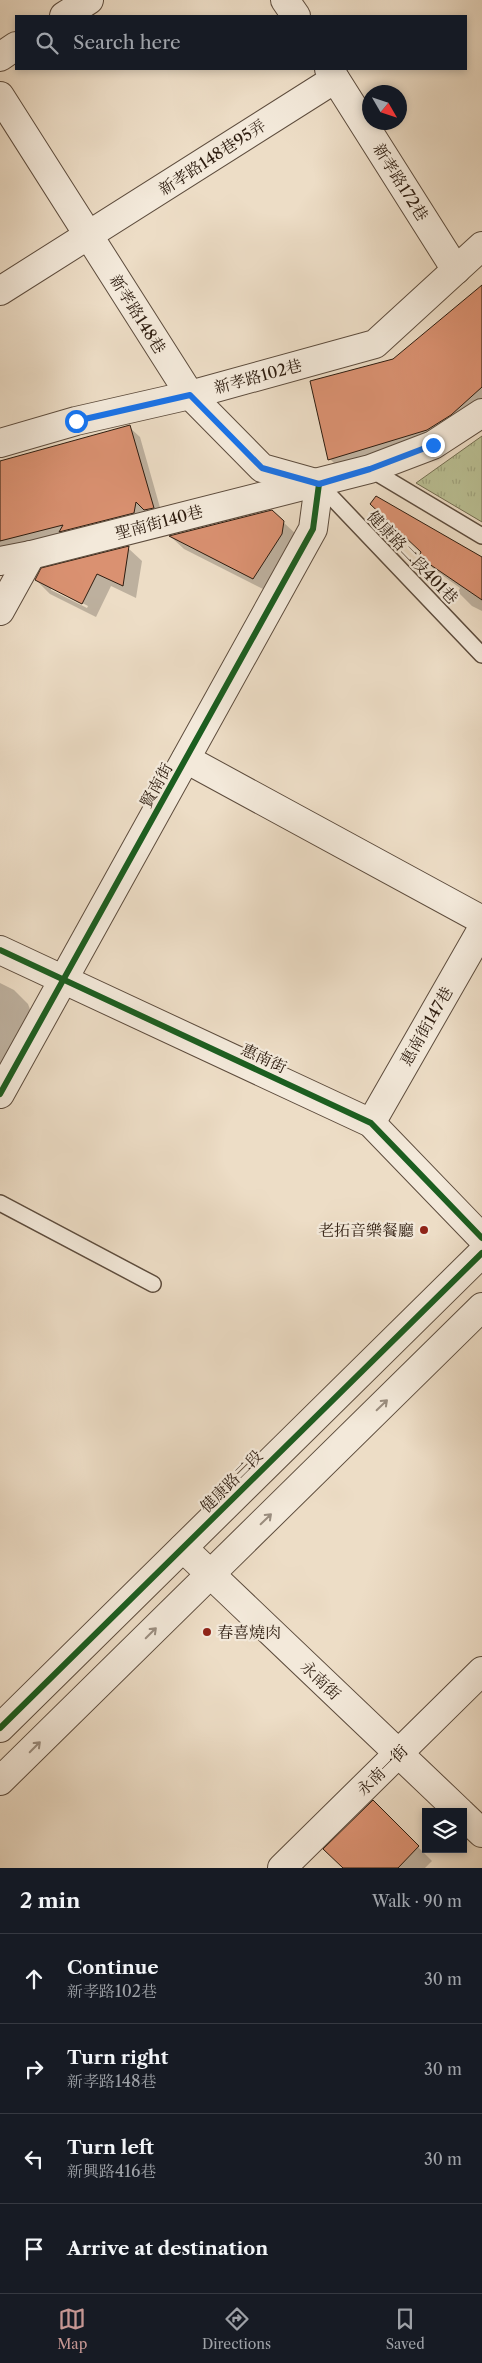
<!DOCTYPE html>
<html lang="en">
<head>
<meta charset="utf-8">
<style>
  body { margin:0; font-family:"Libre Caslon Text","Noto Serif TC",serif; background:#20242c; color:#f1f3f6 }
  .controls { position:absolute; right:15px; bottom:15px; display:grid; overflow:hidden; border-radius:0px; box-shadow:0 2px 8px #0003 }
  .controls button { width:45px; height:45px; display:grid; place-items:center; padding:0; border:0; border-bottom:1px solid #363941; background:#171b24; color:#f1f3f6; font:25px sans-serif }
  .compass { position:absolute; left:362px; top:85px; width:45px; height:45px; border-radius:50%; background:#171b24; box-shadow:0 2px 8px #0003; rotate:129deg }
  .stop { position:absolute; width:15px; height:15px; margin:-11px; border:4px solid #1a73e8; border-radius:50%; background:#fff }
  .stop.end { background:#1a73e8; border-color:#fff; box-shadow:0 1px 5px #0008 }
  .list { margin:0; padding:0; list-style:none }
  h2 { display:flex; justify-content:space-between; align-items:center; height:65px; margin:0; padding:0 20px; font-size:21px }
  h2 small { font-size:16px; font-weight:400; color:#9ea1a6 }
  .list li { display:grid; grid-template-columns:32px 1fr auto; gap:15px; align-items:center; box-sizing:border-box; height:90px; padding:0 20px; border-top:1px solid #363941 }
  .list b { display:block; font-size:19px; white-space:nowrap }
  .list p { margin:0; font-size:16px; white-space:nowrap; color:#9ea1a6 }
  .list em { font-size:16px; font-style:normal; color:#9ea1a6 }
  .icon { flex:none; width:28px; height:28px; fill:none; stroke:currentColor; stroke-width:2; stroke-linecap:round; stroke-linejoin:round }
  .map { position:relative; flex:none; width:482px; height:1868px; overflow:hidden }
  .search { position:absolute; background:#171b24; box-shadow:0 2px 8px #0003; left:15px; right:15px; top:15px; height:55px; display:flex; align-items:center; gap:12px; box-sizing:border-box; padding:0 18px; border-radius:0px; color:#9ea1a6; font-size:19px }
  .sheet { height:425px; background:#171b24 }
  nav { display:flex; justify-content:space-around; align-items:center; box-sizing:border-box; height:70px; border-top:1px solid #363941; background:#171b24; font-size:14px; color:#9ea1a6 }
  nav a { display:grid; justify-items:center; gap:2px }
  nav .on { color:#c59692 }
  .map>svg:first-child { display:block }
  .park { fill:url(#park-tufts); stroke:#746e52 }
  .shadow { fill:#0003; fill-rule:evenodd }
  .building { fill:#da9171; stroke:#2d1c0f }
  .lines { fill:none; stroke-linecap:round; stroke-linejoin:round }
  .service-casing { stroke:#5d4c3d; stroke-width:18 }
  .minor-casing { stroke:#5d4c3d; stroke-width:30 }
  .tertiary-casing { stroke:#5d4c3d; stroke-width:30 }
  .service { stroke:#f3e9da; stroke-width:15 }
  .minor { stroke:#f3e9da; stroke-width:28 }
  .tertiary { stroke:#f3e9da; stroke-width:28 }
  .cycleway-casing { stroke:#f3e9da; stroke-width:9 }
  .cycleway { stroke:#1b5e20; stroke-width:6 }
  .oneway { stroke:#9a8d7f }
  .route { stroke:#1a73e8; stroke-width:6 }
  .poi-dot { fill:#8f2418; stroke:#f3e9da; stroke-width:2 }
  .labels { text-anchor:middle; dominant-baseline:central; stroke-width:4.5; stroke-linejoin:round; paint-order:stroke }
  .street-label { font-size:16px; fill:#2d1c0f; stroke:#f3e9da }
  .poi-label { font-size:16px; fill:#2d1c0f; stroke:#f3e9da; text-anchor:end }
</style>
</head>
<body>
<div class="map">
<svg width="482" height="1868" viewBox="0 0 482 1868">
  <defs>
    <pattern id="park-tufts" width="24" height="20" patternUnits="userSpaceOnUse" patternTransform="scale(1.25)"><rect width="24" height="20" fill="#bac094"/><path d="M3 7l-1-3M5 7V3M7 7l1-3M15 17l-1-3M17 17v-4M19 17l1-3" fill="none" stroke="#a0a47e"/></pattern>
  </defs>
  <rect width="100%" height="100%" fill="#edddc6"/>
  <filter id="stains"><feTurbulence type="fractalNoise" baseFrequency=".004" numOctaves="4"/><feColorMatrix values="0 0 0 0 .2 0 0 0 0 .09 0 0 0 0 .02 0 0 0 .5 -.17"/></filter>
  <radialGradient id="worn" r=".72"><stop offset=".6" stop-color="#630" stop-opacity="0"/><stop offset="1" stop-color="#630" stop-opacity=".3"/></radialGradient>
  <!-- park -->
  <polygon class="park" points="482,436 482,522 416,483"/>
  <!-- shadow -->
  <g class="shadow">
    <polygon points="482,286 482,409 341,470 330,459 394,360"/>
    <polygon points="129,427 140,437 163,518 156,520 146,510 144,523 0,553 0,463"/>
    <polygon points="283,522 297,535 267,591 184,549 171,537"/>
    <path d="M128,548L142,561L136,598L111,586L96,617L50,594L36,580ZM51,587L88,606L87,608L51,590Z"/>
    <polygon points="421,557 482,558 482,611 472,606 458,592 460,588 435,570"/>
    <polygon points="0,983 14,990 28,1004 35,1023 0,1089"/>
    <polygon points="373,1802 432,1861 425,1868 344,1868"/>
  </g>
  <!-- building -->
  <g class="building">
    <polygon points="482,285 482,387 451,415 427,430 328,460 310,381 393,359"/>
    <polygon points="130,425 154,508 144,510 136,502 134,513 59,532 63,525 0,541 0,461"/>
    <polygon points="376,496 482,557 482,600 419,557 421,552 370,504"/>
    <polygon points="272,510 284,521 282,534 253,579 169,536"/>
    <polygon points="129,546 123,586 97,574 82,604 35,580 41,568"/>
    <polygon points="373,1800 419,1846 398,1868 343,1868 323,1849"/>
  </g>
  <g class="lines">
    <defs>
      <g id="service">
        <polyline points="370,469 482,536"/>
        <polyline points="319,484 482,655"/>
        <polyline points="0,1203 153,1284"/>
      </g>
      <g id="minor">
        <polyline points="285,0 296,16"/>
        <polyline points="64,16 89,0"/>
        <polyline points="0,57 16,46"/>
        <polyline points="329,69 456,270"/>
        <polyline points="0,96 190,395 262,468 319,484"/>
        <polyline points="0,291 335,79"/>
        <polyline points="0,443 76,421 190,395 375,344 482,246"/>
        <polyline points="0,561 31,555 370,469 433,445 482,413"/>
        <polyline points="0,611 31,555"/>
        <polyline points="186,759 482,920"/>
        <polyline points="0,950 371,1123 482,1238"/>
        <polyline points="0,1094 313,529 319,484"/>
        <polyline points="371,1123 482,929"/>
        <polyline points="183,1548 460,1812"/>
        <polyline points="463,1815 482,1833"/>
        <polyline points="282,1868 482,1671"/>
      </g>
      <g id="tertiary">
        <polyline points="0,1728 482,1253"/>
        <polyline points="0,1781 482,1307"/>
      </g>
    </defs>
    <!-- service casing -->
    <use href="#service" class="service-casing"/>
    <!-- minor casing -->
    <use href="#minor" class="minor-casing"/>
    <!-- tertiary casing -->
    <use href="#tertiary" class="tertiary-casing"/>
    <!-- service -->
    <use href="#service" class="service"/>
    <!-- minor -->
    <use href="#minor" class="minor"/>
    <!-- tertiary -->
    <use href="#tertiary" class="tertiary"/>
    <defs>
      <g id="cycleway">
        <polyline points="0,950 371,1123 482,1238"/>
        <polyline points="0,1094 313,529 319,484"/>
        <polyline points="0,1728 482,1253"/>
      </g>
    </defs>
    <!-- cycleway casing -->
    <use href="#cycleway" class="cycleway-casing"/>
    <!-- cycleway -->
    <use href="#cycleway" class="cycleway"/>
  </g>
  <!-- one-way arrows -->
  <defs><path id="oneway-shaft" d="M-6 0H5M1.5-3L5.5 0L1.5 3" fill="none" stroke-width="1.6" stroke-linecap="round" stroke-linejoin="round" transform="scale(1.25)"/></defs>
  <g class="oneway">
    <use href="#oneway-shaft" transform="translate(382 1405) rotate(-44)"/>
    <use href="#oneway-shaft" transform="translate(266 1519) rotate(-44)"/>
    <use href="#oneway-shaft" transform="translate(151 1633) rotate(-45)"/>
    <use href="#oneway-shaft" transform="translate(35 1747) rotate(-45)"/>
  </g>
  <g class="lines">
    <!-- route -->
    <polyline class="route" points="76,421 190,395 262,468 319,484 370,469 433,445"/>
  </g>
  <!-- markers -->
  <g class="poi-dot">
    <circle cx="424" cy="1230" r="5"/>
    <circle cx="207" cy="1632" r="5"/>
  </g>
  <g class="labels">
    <!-- street labels -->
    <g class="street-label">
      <text transform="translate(212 157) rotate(-33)">新孝路148巷95弄</text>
      <text transform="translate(401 182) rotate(58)">新孝路172巷</text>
      <text transform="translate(138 314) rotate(58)">新孝路148巷</text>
      <text transform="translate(258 376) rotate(-15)">新孝路102巷</text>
      <text transform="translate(159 522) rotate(-15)">聖南街140巷</text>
      <text transform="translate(413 557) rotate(46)">健康路二段401巷</text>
      <text transform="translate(156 785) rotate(-61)">賢南街</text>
      <text transform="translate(426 1026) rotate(-60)">惠南街147巷</text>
      <text transform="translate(264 1058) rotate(25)">惠南街</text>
      <text transform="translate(231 1481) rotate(-45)">健康路二段</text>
      <text transform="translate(321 1680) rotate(44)">永南街</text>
      <text transform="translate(382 1770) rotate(-45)">永南一街</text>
    </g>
    <!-- poi labels -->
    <g class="poi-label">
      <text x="414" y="1230">老拓音樂餐廳</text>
      <text x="217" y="1632" text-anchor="start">春喜燒肉</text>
    </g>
  </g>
  <rect width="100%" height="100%" filter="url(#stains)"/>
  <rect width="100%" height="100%" fill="url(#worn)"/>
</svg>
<div class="controls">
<button><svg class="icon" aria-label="layers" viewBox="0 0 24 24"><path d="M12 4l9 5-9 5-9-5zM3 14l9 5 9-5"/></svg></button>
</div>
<svg class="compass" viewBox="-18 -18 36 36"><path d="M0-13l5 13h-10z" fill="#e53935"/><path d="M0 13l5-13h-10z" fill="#9ea1a6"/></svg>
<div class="stop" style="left:76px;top:421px"></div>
<div class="stop end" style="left:433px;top:445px"></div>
<div class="search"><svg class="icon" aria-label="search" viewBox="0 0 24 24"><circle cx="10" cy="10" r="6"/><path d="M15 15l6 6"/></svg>Search here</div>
</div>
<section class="sheet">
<h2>2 min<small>Walk · 90 m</small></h2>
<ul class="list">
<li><svg class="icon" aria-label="ahead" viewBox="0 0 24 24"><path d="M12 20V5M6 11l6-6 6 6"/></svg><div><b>Continue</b><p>新孝路102巷</p></div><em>30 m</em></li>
<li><svg class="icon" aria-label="right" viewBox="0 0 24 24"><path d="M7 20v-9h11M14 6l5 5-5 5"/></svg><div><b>Turn right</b><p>新孝路148巷</p></div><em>30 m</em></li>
<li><svg class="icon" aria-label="left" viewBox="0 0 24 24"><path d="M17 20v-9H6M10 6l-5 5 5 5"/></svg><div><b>Turn left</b><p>新興路416巷</p></div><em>30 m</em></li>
<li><svg class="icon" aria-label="arrive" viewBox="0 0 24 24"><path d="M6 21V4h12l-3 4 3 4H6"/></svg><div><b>Arrive at destination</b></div></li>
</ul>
</section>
<nav>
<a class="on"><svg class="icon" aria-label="map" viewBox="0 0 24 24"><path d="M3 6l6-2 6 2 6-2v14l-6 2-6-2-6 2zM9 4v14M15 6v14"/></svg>Map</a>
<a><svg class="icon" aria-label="directions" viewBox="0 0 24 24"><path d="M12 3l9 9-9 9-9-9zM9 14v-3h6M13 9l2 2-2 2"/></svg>Directions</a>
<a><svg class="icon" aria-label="saved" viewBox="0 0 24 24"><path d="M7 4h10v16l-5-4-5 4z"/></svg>Saved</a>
</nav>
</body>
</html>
